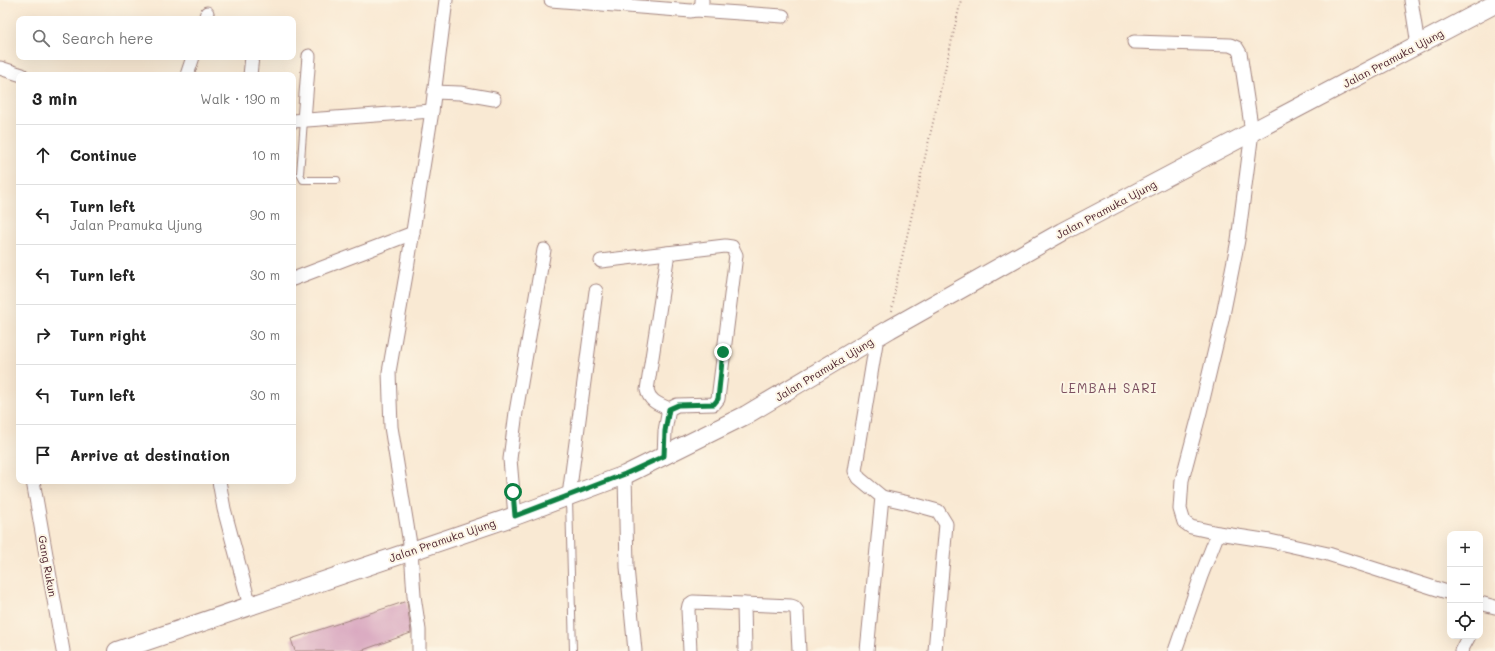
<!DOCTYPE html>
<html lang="en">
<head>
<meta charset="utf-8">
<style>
  body { margin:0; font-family:Mali,sans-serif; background:#f6f6f6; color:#222 }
  .controls { position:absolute; right:12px; bottom:12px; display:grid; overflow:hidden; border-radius:8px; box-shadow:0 4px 16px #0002 }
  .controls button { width:36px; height:36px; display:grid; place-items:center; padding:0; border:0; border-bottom:1px solid #e0e0e0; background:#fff; color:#222; font:20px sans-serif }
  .stop { position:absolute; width:12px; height:12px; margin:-9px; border:3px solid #0b8043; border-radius:50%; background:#fff }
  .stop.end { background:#0b8043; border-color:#fff; box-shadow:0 1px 4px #0008 }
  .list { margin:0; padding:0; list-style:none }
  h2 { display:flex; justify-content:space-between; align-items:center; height:52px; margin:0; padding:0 16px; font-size:17px }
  h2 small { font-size:13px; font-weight:400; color:#767676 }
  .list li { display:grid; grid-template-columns:26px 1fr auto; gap:12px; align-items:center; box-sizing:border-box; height:60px; padding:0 16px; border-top:1px solid #e0e0e0 }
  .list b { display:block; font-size:15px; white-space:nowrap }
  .list p { margin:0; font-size:13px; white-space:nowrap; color:#767676 }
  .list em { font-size:13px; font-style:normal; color:#767676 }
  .icon { flex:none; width:22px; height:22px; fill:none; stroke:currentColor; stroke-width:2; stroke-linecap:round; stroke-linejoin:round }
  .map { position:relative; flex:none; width:1495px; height:651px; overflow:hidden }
  .search { position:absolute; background:#fff; box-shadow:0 4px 16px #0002; left:16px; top:16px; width:280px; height:44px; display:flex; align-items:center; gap:10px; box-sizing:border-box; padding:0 14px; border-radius:8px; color:#767676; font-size:15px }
  .panel { position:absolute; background:#fff; box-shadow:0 4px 16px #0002; left:16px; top:72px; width:280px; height:412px; border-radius:8px }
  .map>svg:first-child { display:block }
  .building { fill:#daaac1 }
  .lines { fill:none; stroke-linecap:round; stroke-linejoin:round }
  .lane-casing { stroke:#a2847f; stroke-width:8 }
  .street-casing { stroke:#a2847f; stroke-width:15 }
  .secondary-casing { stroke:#a2847f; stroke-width:20 }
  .path { stroke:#a2847f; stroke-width:2; stroke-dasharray:1 3; stroke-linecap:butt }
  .lane { stroke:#fff; stroke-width:6 }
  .street { stroke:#fff; stroke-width:13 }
  .secondary { stroke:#fff; stroke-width:18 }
  .route { stroke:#0b8043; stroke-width:5 }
  .labels { text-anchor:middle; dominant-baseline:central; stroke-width:4; stroke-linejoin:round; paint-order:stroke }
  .street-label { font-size:11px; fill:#4a1f2b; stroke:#fcf5e5 }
  .quarter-label { font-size:13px; letter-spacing:1px; fill:#7c5060; stroke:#fcf5e5 }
</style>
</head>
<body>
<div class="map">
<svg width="1495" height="651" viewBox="0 0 1495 651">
  <rect width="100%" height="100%" fill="#fcf5e5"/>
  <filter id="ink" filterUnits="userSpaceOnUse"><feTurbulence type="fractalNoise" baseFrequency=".025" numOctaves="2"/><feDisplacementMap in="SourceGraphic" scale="8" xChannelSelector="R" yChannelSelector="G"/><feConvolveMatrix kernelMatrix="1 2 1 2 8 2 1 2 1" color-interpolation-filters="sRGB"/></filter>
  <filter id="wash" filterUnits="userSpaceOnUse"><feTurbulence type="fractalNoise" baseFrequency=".012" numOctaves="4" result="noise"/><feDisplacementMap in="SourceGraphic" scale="16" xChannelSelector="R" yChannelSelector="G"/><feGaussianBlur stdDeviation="0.9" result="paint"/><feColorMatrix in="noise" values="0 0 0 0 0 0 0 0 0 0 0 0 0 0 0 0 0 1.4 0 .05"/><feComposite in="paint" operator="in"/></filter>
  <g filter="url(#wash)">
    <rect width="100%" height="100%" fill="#f9e9d3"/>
    <g id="blocks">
      <!-- building -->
      <polygon class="building" points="407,601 411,633 360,651 295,651 291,639"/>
    </g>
  </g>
  <g filter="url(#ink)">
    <use href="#blocks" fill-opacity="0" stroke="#a2847f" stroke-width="1"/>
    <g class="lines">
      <defs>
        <g id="lane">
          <polyline points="304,120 300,174 303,180 337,180"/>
          <polyline points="569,499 573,651"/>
        </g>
        <g id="street">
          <polyline points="551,0 691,11 696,10 702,6 702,0"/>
          <polyline points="1411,0 1418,45"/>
          <polyline points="696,10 783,16"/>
          <polyline points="205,19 207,13"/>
          <polyline points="1134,42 1230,45 1237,48 1240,53 1252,132 1238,240 1222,320 1200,412 1182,480 1180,509 1184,522 1191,527 1218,533 1270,541 1328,554 1450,593"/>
          <polyline points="0,68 22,75"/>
          <polyline points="187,75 193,57"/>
          <polyline points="250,75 252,57"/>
          <polyline points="434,92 460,93 494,99"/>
          <polyline points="304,120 309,56"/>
          <polyline points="293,121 432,111"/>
          <path d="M668,253L647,390C650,402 659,404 669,409"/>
          <polyline points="601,261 725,246 732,247 736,255 718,399 714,404 677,405 669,409 665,431 664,456"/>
          <polyline points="293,279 413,233"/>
          <polyline points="625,475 627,567 635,651"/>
          <polyline points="33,481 63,651"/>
          <polyline points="219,481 224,509 250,606"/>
          <polyline points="569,495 596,291"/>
          <polyline points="882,497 909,503 938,511 946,524 935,651"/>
          <polyline points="515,516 510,459 516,412 544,250"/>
          <polyline points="1480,603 1495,607"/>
          <polyline points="744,604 745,651"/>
          <polyline points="419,651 419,630 414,596 411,550 391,427 389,372 407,269 432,111 446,0"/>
          <polyline points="690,651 688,610 689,605 693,602 791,606 794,607 797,611 799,651"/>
          <polyline points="867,651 882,497 859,478 855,471 877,337"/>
          <polyline points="1175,651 1201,576 1218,533"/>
          <polyline points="1461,651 1469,636"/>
        </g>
        <polyline id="secondary" points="117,651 515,516 625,475 746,415 890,329 1062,232 1495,4"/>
      </defs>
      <!-- lane casing -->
      <use href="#lane" class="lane-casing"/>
      <!-- street casing -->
      <use href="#street" class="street-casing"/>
      <!-- secondary casing -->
      <use href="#secondary" class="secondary-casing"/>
      <!-- path -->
      <polyline class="path" points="892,311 896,284 961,0"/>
      <!-- lane -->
      <use href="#lane" class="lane"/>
      <!-- street -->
      <use href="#street" class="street"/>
      <!-- secondary -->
      <use href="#secondary" class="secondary"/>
    </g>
  </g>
  <g class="lines" filter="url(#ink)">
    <!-- route -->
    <polyline class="route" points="513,492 515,516 625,474 664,456 665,431 669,409 678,405 714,404 718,399 723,352"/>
  </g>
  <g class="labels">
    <!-- street labels -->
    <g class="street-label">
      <text transform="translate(1393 58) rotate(-28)">Jalan Pramuka Ujung</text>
      <text transform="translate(1106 209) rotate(-28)">Jalan Pramuka Ujung</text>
      <text transform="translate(824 369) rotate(-31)">Jalan Pramuka Ujung</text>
      <text transform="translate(442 540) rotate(-19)">Jalan Pramuka Ujung</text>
      <text transform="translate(48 566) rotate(80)">Gang Rukun</text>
    </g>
    <!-- quarter labels -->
    <g class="quarter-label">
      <text x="1109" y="387">LEMBAH SARI</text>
    </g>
  </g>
</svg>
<div class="controls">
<button>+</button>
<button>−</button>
<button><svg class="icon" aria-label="locate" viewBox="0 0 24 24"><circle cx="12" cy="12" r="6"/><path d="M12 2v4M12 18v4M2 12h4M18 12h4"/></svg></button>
</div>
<div class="stop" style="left:513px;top:492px"></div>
<div class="stop end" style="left:723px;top:352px"></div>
<div class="search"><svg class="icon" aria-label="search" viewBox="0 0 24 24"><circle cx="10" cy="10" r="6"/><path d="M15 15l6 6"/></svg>Search here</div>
<section class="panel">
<h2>3 min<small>Walk · 190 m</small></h2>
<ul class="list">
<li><svg class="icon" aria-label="ahead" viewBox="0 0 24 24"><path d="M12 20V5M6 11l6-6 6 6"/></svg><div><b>Continue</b></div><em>10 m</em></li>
<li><svg class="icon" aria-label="left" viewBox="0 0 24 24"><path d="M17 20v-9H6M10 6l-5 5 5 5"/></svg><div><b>Turn left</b><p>Jalan Pramuka Ujung</p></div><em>90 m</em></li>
<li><svg class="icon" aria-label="left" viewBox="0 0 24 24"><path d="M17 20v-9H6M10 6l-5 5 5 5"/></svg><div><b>Turn left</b></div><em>30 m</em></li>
<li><svg class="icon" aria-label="right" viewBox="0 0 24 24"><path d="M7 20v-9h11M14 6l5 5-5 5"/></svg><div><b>Turn right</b></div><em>30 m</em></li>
<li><svg class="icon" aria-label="left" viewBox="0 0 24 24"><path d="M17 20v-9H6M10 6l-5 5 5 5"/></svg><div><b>Turn left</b></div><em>30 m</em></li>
<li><svg class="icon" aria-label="arrive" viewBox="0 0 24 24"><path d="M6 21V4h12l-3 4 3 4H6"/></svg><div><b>Arrive at destination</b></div></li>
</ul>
</section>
</div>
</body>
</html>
